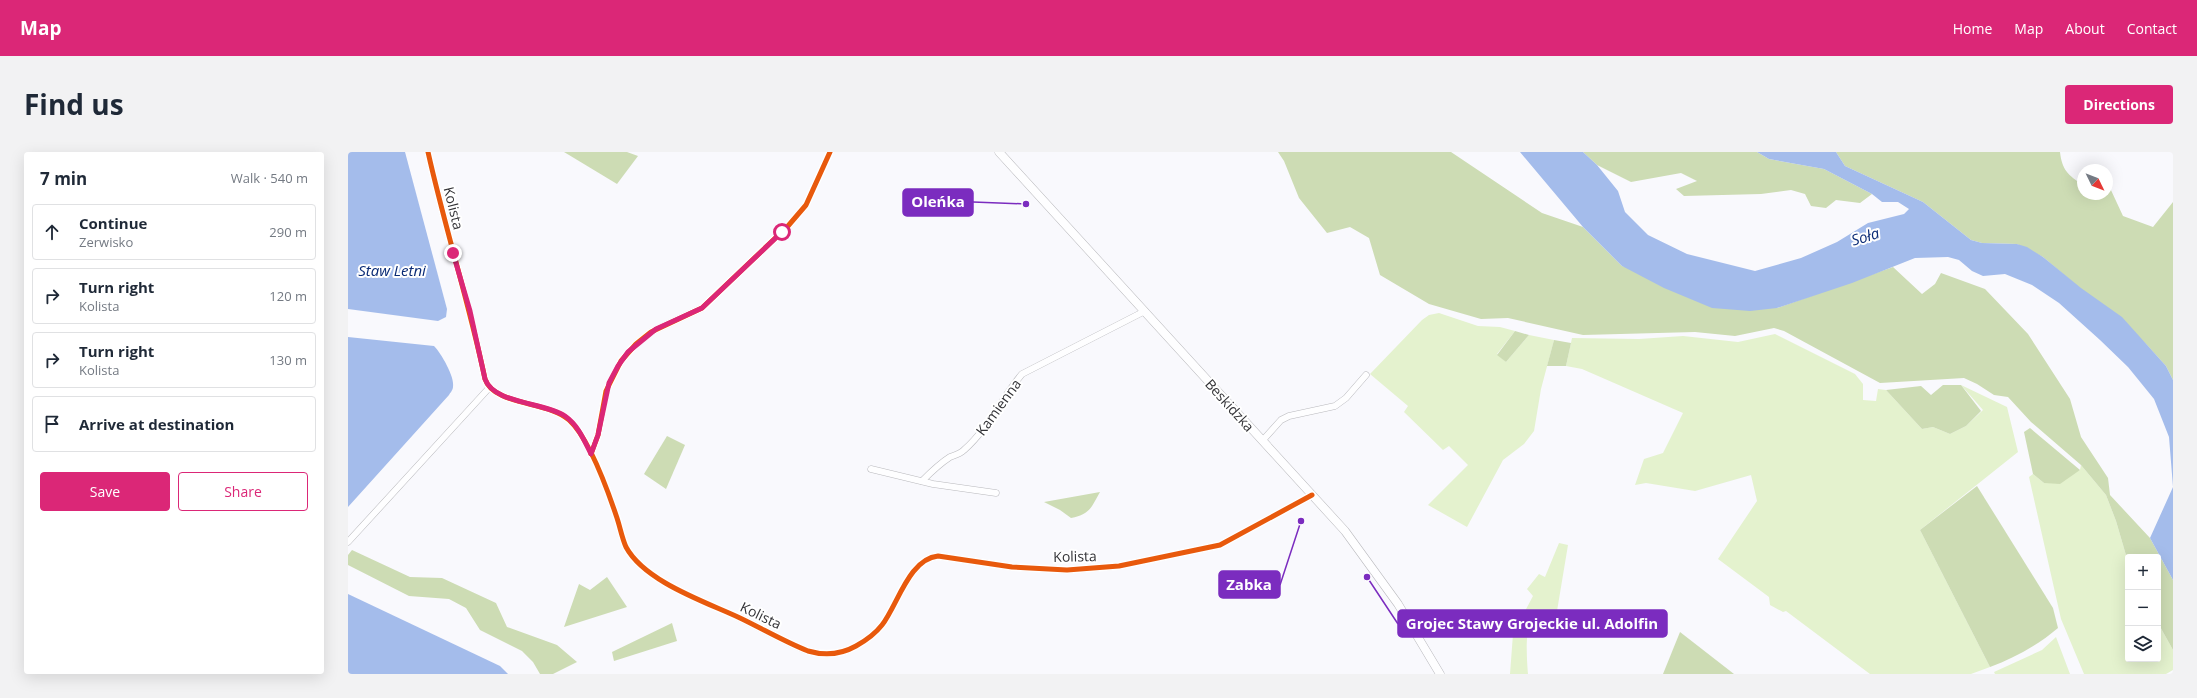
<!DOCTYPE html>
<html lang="en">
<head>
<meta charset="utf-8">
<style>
  body { margin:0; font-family:"Open Sans",sans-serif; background:#f2f2f3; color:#1f2937 }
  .controls { position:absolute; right:12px; bottom:12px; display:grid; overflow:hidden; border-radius:4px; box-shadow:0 4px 16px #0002 }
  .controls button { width:36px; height:36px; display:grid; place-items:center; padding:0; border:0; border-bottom:1px solid #e0e1e3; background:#fff; color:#1f2937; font:20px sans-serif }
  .compass { position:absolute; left:1729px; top:12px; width:36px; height:36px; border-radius:50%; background:#fff; box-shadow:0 4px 16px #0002; rotate:133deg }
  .stop { position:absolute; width:12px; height:12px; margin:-9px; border:3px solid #db2777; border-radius:50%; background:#fff }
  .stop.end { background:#db2777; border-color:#fff; box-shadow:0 1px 4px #0008 }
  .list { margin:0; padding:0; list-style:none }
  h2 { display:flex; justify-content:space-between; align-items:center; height:52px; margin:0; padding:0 16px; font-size:17px }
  h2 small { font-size:13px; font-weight:400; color:#747a83 }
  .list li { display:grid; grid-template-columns:26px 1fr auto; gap:12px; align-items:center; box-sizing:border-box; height:56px; margin:0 8px 8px; padding:0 8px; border:1px solid #e0e1e3; border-radius:4px }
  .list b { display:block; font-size:15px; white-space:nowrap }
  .list p { margin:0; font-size:13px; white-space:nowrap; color:#747a83 }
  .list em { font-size:13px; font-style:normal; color:#747a83 }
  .actions { display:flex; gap:8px; padding:12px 16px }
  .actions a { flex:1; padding:9px 0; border:1px solid #db2777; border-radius:4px; text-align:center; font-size:14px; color:#db2777 }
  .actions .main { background:#db2777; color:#fff }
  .icon { flex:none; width:22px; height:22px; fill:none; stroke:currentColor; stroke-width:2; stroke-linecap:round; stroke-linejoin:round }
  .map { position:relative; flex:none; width:1825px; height:522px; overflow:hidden; border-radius:4px }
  header { display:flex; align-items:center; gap:24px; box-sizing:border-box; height:56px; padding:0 20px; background:#db2777; color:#fff }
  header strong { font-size:19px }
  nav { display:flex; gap:22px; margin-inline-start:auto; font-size:14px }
  .intro { display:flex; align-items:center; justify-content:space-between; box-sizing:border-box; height:96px; padding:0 24px }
  h1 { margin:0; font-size:28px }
  .button { padding:10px 18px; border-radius:4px; background:#db2777; color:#fff; font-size:14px; font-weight:700 }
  main { display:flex; gap:24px; padding:0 24px }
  aside { flex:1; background:#fff; border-radius:4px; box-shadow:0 4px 16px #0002 }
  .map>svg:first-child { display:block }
  .green { fill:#e4f2ce }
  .forest { fill:#cddcb4 }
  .water { fill:#a4bceb }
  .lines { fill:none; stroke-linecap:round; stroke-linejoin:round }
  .minor-casing { stroke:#b9b9bd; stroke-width:7 }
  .secondary-casing { stroke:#b9b9bd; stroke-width:9 }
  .minor { stroke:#fefeff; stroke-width:6 }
  .secondary { stroke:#fefeff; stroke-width:8 }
  .cycleway-casing { stroke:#fff; stroke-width:8 }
  .cycleway { stroke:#e8590c; stroke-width:5 }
  .route { stroke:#db2777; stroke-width:5 }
  .labels { text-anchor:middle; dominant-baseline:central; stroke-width:4; stroke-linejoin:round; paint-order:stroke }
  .street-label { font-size:14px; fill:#323236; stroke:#fff }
  .water-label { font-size:15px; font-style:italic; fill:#092a75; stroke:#fff }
  .leader { fill:none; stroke:#7b2cbf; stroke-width:1.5 }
  .callout-dot { fill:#7b2cbf; stroke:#fff; stroke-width:1.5 }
  .callout { fill:#7b2cbf; stroke:#7b2cbf; stroke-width:1.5 }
  .callout-label { font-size:15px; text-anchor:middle; font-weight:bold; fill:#fff }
</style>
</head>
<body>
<header>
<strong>Map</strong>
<nav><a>Home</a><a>Map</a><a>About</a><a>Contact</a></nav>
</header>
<div class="intro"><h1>Find us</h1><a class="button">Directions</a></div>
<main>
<aside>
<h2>7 min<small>Walk · 540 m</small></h2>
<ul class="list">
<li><svg class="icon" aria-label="ahead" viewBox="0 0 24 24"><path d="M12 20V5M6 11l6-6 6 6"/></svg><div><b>Continue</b><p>Zerwisko</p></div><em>290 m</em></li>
<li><svg class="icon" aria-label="right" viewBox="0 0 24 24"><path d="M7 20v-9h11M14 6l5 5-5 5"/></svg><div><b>Turn right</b><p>Kolista</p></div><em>120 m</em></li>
<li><svg class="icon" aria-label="right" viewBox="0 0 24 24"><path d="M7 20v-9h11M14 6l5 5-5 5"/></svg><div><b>Turn right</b><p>Kolista</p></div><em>130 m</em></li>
<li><svg class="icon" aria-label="arrive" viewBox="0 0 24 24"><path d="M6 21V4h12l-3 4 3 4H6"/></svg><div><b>Arrive at destination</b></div></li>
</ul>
<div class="actions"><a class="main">Save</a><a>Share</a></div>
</aside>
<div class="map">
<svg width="1825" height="522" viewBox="0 0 1825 522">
  <rect width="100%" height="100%" fill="#f9f9fd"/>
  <!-- green -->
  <g class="green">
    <polygon points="1091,161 1130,174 1152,175 1167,179 1149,202 1158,210 1181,183 1206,188 1193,237 1186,279 1176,292 1155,308 1119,375 1080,353 1120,313 1101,294 1095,298 1056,260 1060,254 1022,222 1074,168 1081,163"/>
    <polygon points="1427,182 1507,222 1515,232 1515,248 1528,249 1530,237 1538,238 1574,277 1585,275 1602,282 1618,274 1635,258 1613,233 1659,255 1670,300 1572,378 1642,515 1623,522 1522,522 1438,459 1435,460 1422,453 1421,445 1370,407 1409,349 1403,323 1347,339 1298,331 1287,333 1296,307 1315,301 1335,261 1234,217 1218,214 1224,186 1291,187 1335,184 1390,190"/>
    <polygon points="1733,313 1758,343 1768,369 1780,410 1780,507 1810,507 1810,471 1825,498 1825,518 1818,522 1736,522 1713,467 1681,325 1685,322 1696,331 1732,318"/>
    <path d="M1211,391L1220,393L1209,459C1203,459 1195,458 1190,460C1175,465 1179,509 1180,522H1162L1165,482L1185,444L1179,437L1191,422L1197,425Z"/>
    <polygon points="1708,485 1722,522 1647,522 1646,520 1694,498"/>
  </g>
  <!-- forest -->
  <g class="forest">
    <polygon points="216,0 279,0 290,4 269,32"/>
    <polygon points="930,0 1103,0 1194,61 1235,75 1274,114 1429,156 1545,115 1574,142 1587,132 1593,121 1637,137 1680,182 1722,247 1733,285 1760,326 1762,343 1802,386 1825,428 1825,498 1810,471 1810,405 1780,405 1780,410 1768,369 1758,343 1733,313 1683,270 1660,245 1646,243 1629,232 1616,226 1532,231 1436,179 1426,176 1387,184 1347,180 1235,183 1160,166 1133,167 1081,152 1032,123 1021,86 1002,75 979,81 951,46 936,9"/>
    <polygon points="1235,0 1409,0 1421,7 1476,17 1524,42 1512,51 1488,48 1478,56 1463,54 1457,42 1443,38 1413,42 1336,44 1328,37 1349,29 1333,21 1283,30 1249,13"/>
    <path d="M1488,0H1712C1714,18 1720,23 1735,33V42H1759V37L1762,36L1775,64L1805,75L1825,50V228L1818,214L1798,192L1695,105L1669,92L1634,91L1623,88L1575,50L1497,14Z"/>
    <polygon points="1167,179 1181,183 1158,210 1149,203"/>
    <polygon points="1206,188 1223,191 1218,214 1199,214"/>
    <polygon points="1595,233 1613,233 1633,259 1618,274 1602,282 1585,275 1574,277 1538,238 1573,234 1583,243"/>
    <polygon points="1682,276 1732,318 1712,332 1696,331 1685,322 1676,280"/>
    <polygon points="319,284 337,293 318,337 296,322"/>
    <path d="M1629,334L1705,456L1710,476C1690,493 1667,506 1642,515L1572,378Z"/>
    <path d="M752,340C743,356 742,362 723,366L712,358L696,350Z"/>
    <polygon points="4,398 62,425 94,426 148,451 159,475 209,493 229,510 205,522 192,522 185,510 174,499 132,478 118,456 101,447 61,444 0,413 0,403"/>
    <polygon points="259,425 279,455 216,475 231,432 242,438"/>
    <polygon points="324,471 329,489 266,509 264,500"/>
    <polygon points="1332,480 1386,522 1315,522"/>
  </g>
  <!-- water -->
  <g class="water">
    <polygon points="0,0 57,0 99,157 98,165 90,169 0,157"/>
    <polygon points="1172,0 1235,0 1249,13 1270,39 1277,60 1300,83 1339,102 1407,119 1453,106 1489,90 1520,71 1556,62 1561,57 1550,50 1534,50 1524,42 1476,17 1421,7 1409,0 1488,0 1497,14 1575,50 1623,88 1634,91 1669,92 1679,95 1695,105 1733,136 1774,165 1818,214 1825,228 1825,428 1802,386 1825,335 1821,285 1806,247 1780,215 1752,188 1711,151 1684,133 1657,122 1635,124 1624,119 1611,108 1600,105 1567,106 1504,131 1429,156 1402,159 1364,156 1316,136 1274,114 1235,75"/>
    <path d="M0,185L86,194C93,201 107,225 105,235C105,238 102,241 101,243L0,355Z"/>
    <polygon points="0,442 152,514 160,522 0,522"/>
  </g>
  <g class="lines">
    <defs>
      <g id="minor">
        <path d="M80,0C97,76 121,151 137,227C146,254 201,249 221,268C242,287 260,339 269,366C272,375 274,386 278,395C297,430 358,450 392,466C415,477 437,490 460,499C477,504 492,503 508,494C517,489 527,482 534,473C550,452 561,407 590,404L664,415L719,418L771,414L872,393L964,343"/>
        <polyline points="915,288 933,268 941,264 987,254 998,246 1018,223"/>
        <polyline points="243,302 250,283 258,239 273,209 288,192 303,180 354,156 440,74 458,53 482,0"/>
        <polyline points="523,317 585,332 648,341"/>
        <path d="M574,329C583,320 591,312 602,305C607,303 612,302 616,298C640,277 653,247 674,222L797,159"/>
        <polyline points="0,390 141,236"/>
      </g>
      <polyline id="secondary" points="651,0 997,379 1050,452 1092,522"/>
    </defs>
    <!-- minor casing -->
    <use href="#minor" class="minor-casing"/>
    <!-- secondary casing -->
    <use href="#secondary" class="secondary-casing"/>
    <!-- minor -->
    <use href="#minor" class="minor"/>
    <!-- secondary -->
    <use href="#secondary" class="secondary"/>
    <defs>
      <g id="cycleway">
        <path d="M80,0C97,76 121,151 137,227C146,254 201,249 221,268C242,287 260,339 269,366C272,375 274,386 278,395C297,430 358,450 392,466C415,477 437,490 460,499C477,504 492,503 508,494C517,489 527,482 534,473C550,452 561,407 590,404L664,415L719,418L771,414L872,393L964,343"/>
        <polyline points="243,302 250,283 258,239 273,209 288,192 303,180 354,156 440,74 458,53 482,0"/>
      </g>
    </defs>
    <!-- cycleway casing -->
    <use href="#cycleway" class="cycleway-casing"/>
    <!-- cycleway -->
    <use href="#cycleway" class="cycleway"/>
  </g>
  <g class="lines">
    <!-- route -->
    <path class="route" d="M105,101L122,159L137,227C146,252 196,250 217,264C230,273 236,288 243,302L250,283L261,231L270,214L280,200L308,177L354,156L434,80"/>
  </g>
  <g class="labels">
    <!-- street labels -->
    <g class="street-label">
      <text transform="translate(106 56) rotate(76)">Kolista</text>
      <text transform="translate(882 253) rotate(48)">Beskidzka</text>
      <text transform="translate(650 255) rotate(-54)">Kamienna</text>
      <text transform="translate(727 404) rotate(-1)">Kolista</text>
      <text transform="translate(413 463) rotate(26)">Kolista</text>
    </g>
    <!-- water labels -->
    <g class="water-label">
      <text transform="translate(1517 84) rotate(-17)">Soła</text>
      <text x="44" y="118">Staw Letni</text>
    </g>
  </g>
  <!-- callouts -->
  <path class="leader" d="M678 52L625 50M953 369L932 433M1019 425L1050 472"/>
  <g class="callout-dot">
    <circle cx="678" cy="52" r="4"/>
    <circle cx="953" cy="369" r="4"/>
    <circle cx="1019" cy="425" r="4"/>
  </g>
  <g class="callout">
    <rect x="555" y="37" width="70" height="27" rx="4"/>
    <rect x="871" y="419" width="61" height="27" rx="4"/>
    <rect x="1050" y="458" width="269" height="27" rx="4"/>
  </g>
  <g class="callout-label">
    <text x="590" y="55">Oleńka</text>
    <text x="901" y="438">Zabka</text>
    <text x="1184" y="477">Grojec Stawy Grojeckie ul. Adolfin</text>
  </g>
</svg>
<div class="controls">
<button>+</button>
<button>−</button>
<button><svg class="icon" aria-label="layers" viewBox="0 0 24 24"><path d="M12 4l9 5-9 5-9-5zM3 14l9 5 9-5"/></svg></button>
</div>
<svg class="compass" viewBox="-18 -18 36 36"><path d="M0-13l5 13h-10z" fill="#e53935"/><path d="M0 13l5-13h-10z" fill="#747a83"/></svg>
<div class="stop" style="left:434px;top:80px"></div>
<div class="stop end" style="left:105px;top:101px"></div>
</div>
</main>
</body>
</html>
